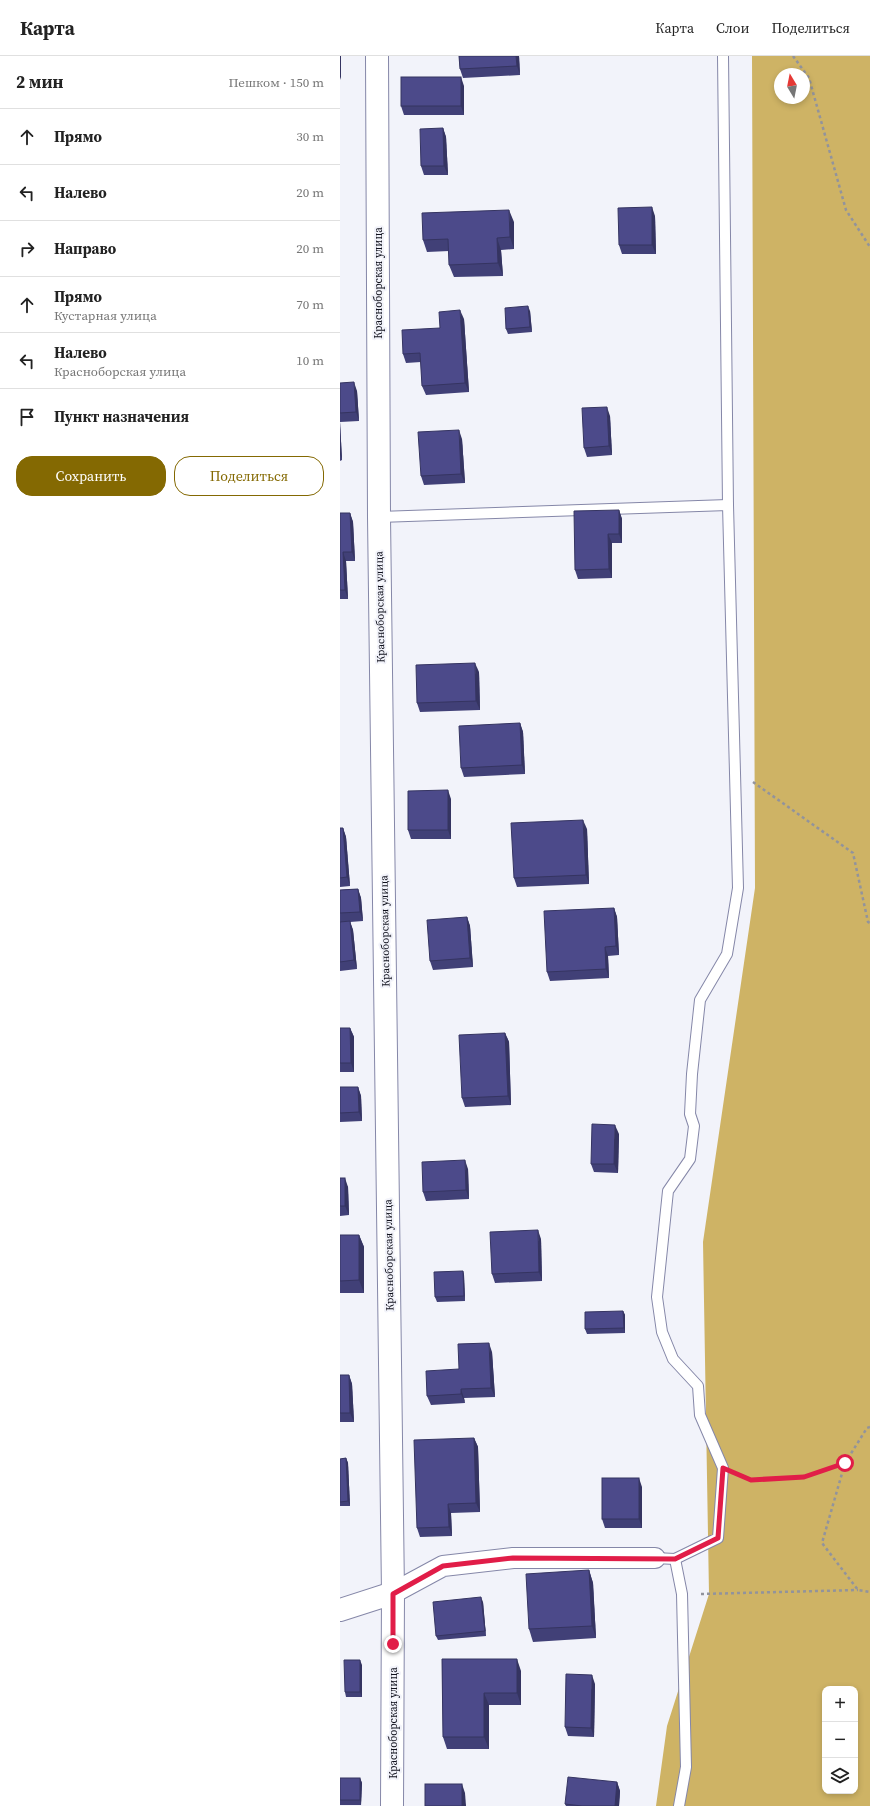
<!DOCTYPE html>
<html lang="ru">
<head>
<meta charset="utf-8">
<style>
  body { margin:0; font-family:"Source Serif 4",serif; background:#f6f6f6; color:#222 }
  .controls { position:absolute; right:12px; bottom:12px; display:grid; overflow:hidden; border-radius:8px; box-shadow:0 2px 6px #0003 }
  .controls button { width:36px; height:36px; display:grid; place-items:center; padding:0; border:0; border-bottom:1px solid #e0e0e0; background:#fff; color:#222; font:20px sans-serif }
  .compass { position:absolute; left:434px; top:12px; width:36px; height:36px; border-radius:50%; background:#fff; box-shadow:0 2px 6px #0003; rotate:350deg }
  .stop { position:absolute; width:12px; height:12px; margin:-9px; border:3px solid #e11d48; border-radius:50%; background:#fff }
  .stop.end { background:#e11d48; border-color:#fff; box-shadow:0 1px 4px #0008 }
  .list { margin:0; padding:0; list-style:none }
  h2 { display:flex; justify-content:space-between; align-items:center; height:52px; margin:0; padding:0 16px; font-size:17px }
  h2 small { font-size:13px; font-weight:400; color:#767676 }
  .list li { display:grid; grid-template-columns:26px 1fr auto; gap:12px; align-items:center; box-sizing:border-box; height:56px; padding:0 16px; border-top:1px solid #e0e0e0 }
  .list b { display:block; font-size:15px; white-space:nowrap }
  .list p { margin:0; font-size:13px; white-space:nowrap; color:#767676 }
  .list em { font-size:13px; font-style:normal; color:#767676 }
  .actions { display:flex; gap:8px; padding:12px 16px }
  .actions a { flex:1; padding:9px 0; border:1px solid #846902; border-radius:16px; text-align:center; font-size:14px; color:#846902 }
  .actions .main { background:#846902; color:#fff }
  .icon { flex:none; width:22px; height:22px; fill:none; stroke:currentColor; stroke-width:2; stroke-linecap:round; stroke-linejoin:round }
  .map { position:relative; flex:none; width:530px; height:1750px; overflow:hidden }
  header { display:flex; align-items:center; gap:24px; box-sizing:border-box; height:56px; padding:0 20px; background:#fff; border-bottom:1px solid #e0e0e0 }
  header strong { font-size:19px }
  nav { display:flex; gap:22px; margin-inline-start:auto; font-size:14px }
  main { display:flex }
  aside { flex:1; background:#fff }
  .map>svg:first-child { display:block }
  .forest { fill:#ceb365; fill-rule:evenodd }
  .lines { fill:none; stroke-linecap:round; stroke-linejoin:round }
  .lane-casing { stroke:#8587a8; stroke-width:12 }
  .street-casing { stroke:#8587a8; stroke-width:22 }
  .secondary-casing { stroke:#8587a8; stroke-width:24 }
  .path { stroke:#92939c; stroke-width:2.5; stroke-dasharray:3 3; stroke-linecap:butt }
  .lane { stroke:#fff; stroke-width:10 }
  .street { stroke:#fff; stroke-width:20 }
  .secondary { stroke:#fff; stroke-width:22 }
  .wall { fill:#414077 }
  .shaded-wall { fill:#353461 }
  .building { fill:#4c4a8a; stroke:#353461 }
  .route { stroke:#e11d48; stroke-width:5 }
  .labels { text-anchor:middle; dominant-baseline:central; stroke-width:4; stroke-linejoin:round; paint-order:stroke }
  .street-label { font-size:11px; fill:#0e0f1b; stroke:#f2f3fa }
</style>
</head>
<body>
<header>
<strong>Карта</strong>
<nav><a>Карта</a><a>Слои</a><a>Поделиться</a></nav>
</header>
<main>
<aside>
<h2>2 мин<small>Пешком · 150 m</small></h2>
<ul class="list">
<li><svg class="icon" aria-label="ahead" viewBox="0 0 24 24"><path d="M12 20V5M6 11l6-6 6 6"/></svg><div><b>Прямо</b></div><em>30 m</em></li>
<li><svg class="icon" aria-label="left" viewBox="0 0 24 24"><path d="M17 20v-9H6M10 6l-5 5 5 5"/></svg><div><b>Налево</b></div><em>20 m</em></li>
<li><svg class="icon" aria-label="right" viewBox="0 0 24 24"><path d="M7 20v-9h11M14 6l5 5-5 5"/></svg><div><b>Направо</b></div><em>20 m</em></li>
<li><svg class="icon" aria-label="ahead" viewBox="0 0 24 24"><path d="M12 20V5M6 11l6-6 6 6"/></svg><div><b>Прямо</b><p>Кустарная улица</p></div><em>70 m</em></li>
<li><svg class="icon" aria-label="left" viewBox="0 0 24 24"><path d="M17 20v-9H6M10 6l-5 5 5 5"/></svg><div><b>Налево</b><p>Красноборская улица</p></div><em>10 m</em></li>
<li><svg class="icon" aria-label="arrive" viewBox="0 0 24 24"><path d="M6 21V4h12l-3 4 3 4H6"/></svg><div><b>Пункт назначения</b></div></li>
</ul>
<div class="actions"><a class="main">Сохранить</a><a>Поделиться</a></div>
</aside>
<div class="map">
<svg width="530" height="1750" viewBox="0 0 530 1750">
  <rect width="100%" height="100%" fill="#f2f3fa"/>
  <!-- forest -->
  <path class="forest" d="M412,0H530V1750H316L327,1670L369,1538L363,1186L415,832ZM440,18H464V42H440ZM485,1633H515V1735H485Z"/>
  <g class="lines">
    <defs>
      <g id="lane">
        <polyline points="383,0 388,449"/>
        <polyline points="39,461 388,449 398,832 387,898 360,944 352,1018 350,1058 354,1070 350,1103 328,1135 317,1241 322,1276 333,1303 358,1330 360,1359 383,1412 378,1482 335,1503 315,1502"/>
        <polyline points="335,1503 342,1538 346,1711 339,1750"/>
      </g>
      <polyline id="street" points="53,1537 103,1510 173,1502 315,1502"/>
      <g id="secondary">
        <polyline points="37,0 39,461 53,1537 52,1750"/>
        <polyline points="0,1554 53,1537"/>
      </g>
    </defs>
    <!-- lane casing -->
    <use href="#lane" class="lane-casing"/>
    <!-- street casing -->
    <use href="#street" class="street-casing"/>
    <!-- secondary casing -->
    <use href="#secondary" class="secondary-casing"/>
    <!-- path -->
    <g class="path">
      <polyline points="453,0 469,22 506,154 530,191"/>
      <polyline points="413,726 513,797 528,866 530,867"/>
      <polyline points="505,1407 482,1487 518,1534 530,1536"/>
      <polyline points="400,1419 411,1424 463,1421 505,1407 527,1372 530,1371"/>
      <polyline points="361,1538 518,1534"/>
    </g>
    <!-- lane -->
    <use href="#lane" class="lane"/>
    <!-- street -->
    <use href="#street" class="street"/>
    <!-- secondary -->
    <use href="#secondary" class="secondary"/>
  </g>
  <!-- wall -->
  <g class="wall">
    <polygon points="119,0 179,0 180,19 123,22 120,13"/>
    <polygon points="124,30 124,59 64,59 61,50"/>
    <polygon points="103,72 106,81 108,119 84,119 81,110"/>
    <polygon points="315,160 316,198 282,198 279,189"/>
    <polygon points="174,166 174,193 161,194 163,220 114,221 109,209 109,195 87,196 83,184"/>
    <polygon points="190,255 192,276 168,278 166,273"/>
    <polygon points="124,263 129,336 86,339 82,330 81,306 66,307 63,298 100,272"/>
    <polygon points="0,327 17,335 19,365 0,366 2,404 0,405"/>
    <polygon points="270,360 272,399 247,401 244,392"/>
    <polygon points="122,383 125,427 84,429 81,420"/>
    <polygon points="279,454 282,463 282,487 272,487 272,522 238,523 235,514"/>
    <polygon points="0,457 10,457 13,466 15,505 6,505 8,543 0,543"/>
    <polygon points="139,616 140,654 80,656 77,647"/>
    <polygon points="180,667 183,676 185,718 124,721 121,712"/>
    <polygon points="111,743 111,783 71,783 68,774"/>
    <polygon points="0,772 3,772 6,781 10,830 0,831"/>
    <polygon points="247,773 249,828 177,831 174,822"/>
    <polygon points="18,833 21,842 23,865 10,866 13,874 17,913 0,915 0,834"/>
    <polygon points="274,852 277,861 279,899 268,900 269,922 210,925 207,916"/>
    <polygon points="127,861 130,870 133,911 93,914 90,905"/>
    <polygon points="0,972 10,972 14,981 14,1016 0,1016"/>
    <polygon points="165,977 169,986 171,1049 125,1051 122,1042"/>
    <polygon points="0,1031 18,1031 21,1040 22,1065 0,1066"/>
    <polygon points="279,1078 278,1117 254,1116 251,1108"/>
    <polygon points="128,1113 129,1143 86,1145 83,1136"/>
    <polygon points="0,1122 8,1131 9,1159 0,1160"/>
    <polygon points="0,1179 19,1179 24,1191 24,1237 0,1237"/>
    <polygon points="201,1183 202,1225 155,1227 152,1218"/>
    <polygon points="123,1215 124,1219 125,1245 97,1246 95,1241"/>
    <polygon points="283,1255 285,1259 285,1277 247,1278 245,1273"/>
    <polygon points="152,1296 155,1341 124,1342 125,1347 91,1349 87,1340 119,1313"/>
    <polygon points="0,1319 9,1319 12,1328 14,1366 0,1366"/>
    <polygon points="134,1382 138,1391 140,1456 111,1457 112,1480 80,1481 77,1472"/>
    <polygon points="6,1402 8,1407 10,1450 0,1450 0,1403"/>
    <polygon points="302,1431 302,1472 265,1472 262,1463"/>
    <polygon points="249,1514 253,1527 256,1582 193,1586 189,1573"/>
    <polygon points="143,1546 146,1580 98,1584 96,1580"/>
    <polygon points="102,1603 181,1615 181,1649 149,1649 149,1693 107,1693 103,1681"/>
    <polygon points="22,1609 22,1641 6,1641 5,1636"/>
    <polygon points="255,1628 254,1681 228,1680 225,1671"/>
    <polygon points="0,1722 20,1722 22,1727 21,1749 0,1749"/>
    <polygon points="277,1726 280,1735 279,1750 226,1750 225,1748"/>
  </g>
  <!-- shaded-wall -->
  <g class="shaded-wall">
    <polygon points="0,0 1,0 1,24 0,21"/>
    <polygon points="176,0 179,0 180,19 177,10"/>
    <polygon points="121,21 124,30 124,59 121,50"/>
    <polygon points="103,72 106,81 108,119 104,110"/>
    <polygon points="312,151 315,160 316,198 312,189"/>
    <polygon points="169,154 174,166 174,193 170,181"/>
    <polygon points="157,182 161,194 163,220 158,207"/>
    <polygon points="188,250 190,255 192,276 190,271"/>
    <polygon points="120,254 124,263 129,336 125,327"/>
    <polygon points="14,326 17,335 19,365 16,356"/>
    <polygon points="267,351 270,360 272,399 269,390"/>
    <polygon points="0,366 2,404 0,398"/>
    <polygon points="119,374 122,383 125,427 121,418"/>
    <polygon points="279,454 282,463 282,487 279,478"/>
    <polygon points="10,457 13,466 15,505 12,496"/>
    <polygon points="268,478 272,487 272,522 269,513"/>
    <polygon points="3,496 6,505 8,543 5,534"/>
    <polygon points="135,607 139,616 140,654 136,645"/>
    <polygon points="180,667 183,676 185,718 182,709"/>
    <polygon points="108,734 111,743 111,783 108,774"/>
    <polygon points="243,764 247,773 249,828 246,819"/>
    <polygon points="3,772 6,781 10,830 7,821"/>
    <polygon points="18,833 21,842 23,865 20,856"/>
    <polygon points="274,852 277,861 279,899 276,890"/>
    <polygon points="127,861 130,870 133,911 130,902"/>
    <polygon points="10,865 13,874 17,913 14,904"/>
    <polygon points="265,891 268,900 269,922 266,913"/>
    <polygon points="10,972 14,981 14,1016 11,1007"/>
    <polygon points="165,977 169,986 171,1049 168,1040"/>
    <polygon points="18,1031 21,1040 22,1065 19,1056"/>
    <polygon points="275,1069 279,1078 278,1117 274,1108"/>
    <polygon points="125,1104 128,1113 129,1143 126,1134"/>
    <polygon points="5,1122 8,1131 9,1159 5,1150"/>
    <polygon points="198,1174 201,1183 202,1225 199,1216"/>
    <polygon points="19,1179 24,1191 24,1237 19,1224"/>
    <polygon points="123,1215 124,1219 125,1245 124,1240"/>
    <polygon points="283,1255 285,1259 285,1277 284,1272"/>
    <polygon points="149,1287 152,1296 155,1341 151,1332"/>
    <polygon points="9,1319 12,1328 14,1366 10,1357"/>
    <polygon points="121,1333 124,1342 125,1347 121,1338"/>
    <polygon points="134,1382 138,1391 140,1456 136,1447"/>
    <polygon points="6,1402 8,1407 10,1450 8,1445"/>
    <polygon points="299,1422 302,1431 302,1472 299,1463"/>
    <polygon points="108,1448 111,1457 112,1480 109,1471"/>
    <polygon points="249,1514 253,1527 256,1582 252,1570"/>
    <polygon points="141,1541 143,1546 146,1580 145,1575"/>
    <polygon points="177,1603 181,1615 181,1649 177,1637"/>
    <polygon points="20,1604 22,1609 22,1641 20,1636"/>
    <polygon points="252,1619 255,1628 254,1681 251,1672"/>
    <polygon points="144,1637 149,1649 149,1693 144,1681"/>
    <polygon points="20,1722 22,1727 21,1749 20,1744"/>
    <polygon points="277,1726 280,1735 279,1750 275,1750"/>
    <polygon points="122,1728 125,1737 126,1750 122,1750"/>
  </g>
  <!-- building -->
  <g class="building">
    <polygon points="119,0 176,0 177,10 120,13"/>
    <rect x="61" y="21" width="60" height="29"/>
    <polygon points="103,72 104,110 81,110 80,73"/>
    <polygon points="312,151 312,189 279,189 278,152"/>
    <polygon points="169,154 170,181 157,182 158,207 109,209 108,183 83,184 82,157"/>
    <polygon points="188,250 190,271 166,273 165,252"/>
    <polygon points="120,254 125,327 82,330 80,297 63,298 62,274 100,272 99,256"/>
    <polygon points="14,326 16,356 0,357 0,327"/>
    <polygon points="267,351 269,390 244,392 242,352"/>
    <polygon points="119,374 121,418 81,420 78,376"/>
    <polygon points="279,454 279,478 268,478 269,513 235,514 234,455"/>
    <polygon points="0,457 10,457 12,496 3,496 5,534 0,534"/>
    <polygon points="135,607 136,645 77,647 76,609"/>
    <polygon points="180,667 182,709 121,712 119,670"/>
    <polygon points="108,734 108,774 68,774 68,735"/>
    <polygon points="243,764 246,819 174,822 171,767"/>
    <polygon points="0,772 3,772 7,821 0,822"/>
    <polygon points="18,833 20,856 0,857 0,834"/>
    <polygon points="274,852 276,890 265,891 266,913 207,916 204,855"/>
    <polygon points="127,861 130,902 90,905 87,864"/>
    <polygon points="10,865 14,904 0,906 0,866"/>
    <polygon points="0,972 10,972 11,1007 0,1007"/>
    <polygon points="165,977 168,1040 122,1042 119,979"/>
    <polygon points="0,1031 18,1031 19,1056 0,1057"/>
    <polygon points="252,1068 275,1069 274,1108 251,1108"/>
    <polygon points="125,1104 126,1134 83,1136 82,1106"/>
    <rect x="0" y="1122" width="5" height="28"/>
    <polygon points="198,1174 199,1216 152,1218 150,1176"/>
    <polygon points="0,1179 19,1179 19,1224 0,1225"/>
    <polygon points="123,1215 124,1240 95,1241 94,1216"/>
    <polygon points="283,1255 284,1272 245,1273 245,1256"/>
    <polygon points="149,1287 151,1332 121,1333 121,1338 87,1340 86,1315 119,1313 118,1288"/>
    <polygon points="0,1319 9,1319 10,1357 0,1357"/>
    <polygon points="134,1382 136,1447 108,1448 109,1471 77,1472 74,1384"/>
    <polygon points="6,1402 8,1445 0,1446 0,1403"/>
    <rect x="262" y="1422" width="37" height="41"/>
    <polygon points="249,1514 252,1570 189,1573 186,1518"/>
    <polygon points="141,1541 145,1575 96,1580 93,1546"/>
    <polygon points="102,1603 177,1603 177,1637 144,1637 144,1681 103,1681"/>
    <polygon points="4,1604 20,1604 20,1636 5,1636"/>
    <polygon points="226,1618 252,1619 251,1672 225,1671"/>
    <polygon points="228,1721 277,1726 275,1750 242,1750 225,1748"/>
    <rect x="0" y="1722" width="20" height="22"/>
    <rect x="85" y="1728" width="37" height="22"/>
  </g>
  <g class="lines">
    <!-- route -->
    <polyline class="route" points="53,1588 53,1538 103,1510 173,1502 335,1503 378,1482 383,1412 411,1424 464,1421 505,1407"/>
  </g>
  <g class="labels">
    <!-- street labels -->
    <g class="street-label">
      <text transform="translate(38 227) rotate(-90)">Красноборская улица</text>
      <text transform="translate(40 551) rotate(-91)">Красноборская улица</text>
      <text transform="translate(45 875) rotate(-91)">Красноборская улица</text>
      <text transform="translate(49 1199) rotate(-91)">Красноборская улица</text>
      <text transform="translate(53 1667) rotate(-90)">Красноборская улица</text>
    </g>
  </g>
</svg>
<div class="controls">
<button>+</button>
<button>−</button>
<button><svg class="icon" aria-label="layers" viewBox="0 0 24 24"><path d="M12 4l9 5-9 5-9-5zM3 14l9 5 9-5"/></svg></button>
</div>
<svg class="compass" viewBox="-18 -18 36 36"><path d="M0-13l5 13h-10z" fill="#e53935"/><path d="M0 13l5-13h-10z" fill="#767676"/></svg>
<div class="stop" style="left:505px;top:1407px"></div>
<div class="stop end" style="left:53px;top:1588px"></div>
</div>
</main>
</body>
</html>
